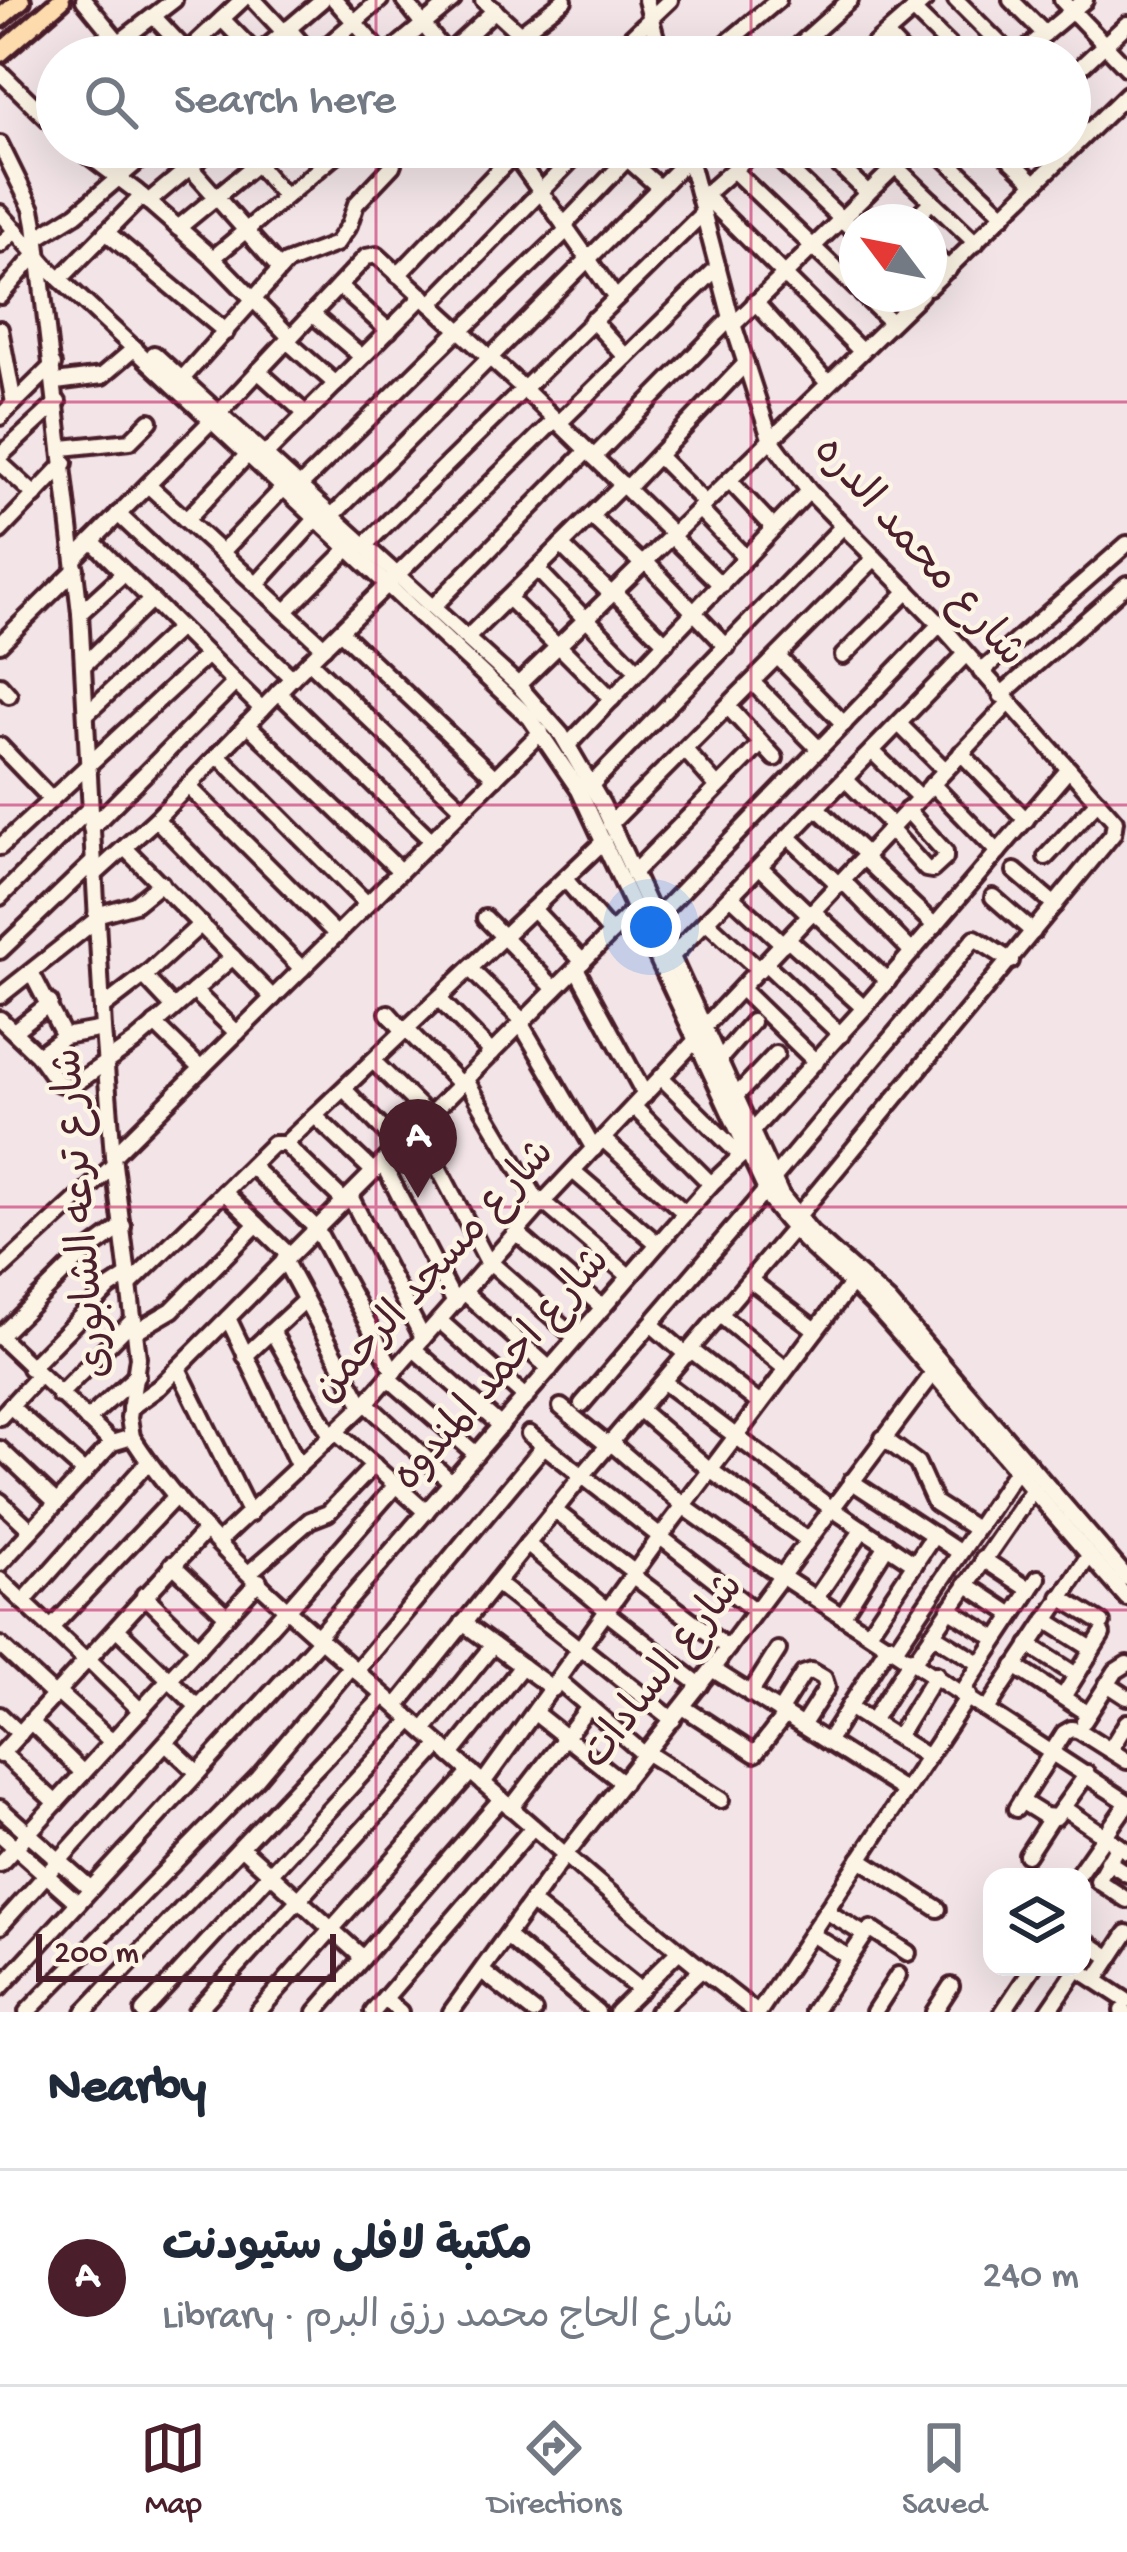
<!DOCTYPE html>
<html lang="en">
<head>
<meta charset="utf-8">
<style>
  body { margin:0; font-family:"Gochi Hand","Playpen Sans Arabic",sans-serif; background:#f6f6f7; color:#1f2937 }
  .controls { position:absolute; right:36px; bottom:36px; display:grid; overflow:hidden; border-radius:24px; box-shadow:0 12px 48px #0002 }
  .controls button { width:108px; height:108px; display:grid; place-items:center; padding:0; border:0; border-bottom:3px solid #e0e1e3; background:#fff; color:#1f2937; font:60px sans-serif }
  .compass { position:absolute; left:839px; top:204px; width:108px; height:108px; border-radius:50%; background:#fff; box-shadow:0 12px 48px #0002; rotate:302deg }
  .scale { position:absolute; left:36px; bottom:30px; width:300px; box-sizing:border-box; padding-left:12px; border:6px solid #4a1f2b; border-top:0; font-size:33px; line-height:42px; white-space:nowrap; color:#4a1f2b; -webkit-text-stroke:9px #fcf5e5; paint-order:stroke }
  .you { position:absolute; left:651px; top:927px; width:42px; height:42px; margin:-30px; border:9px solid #fff; border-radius:50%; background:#1a73e8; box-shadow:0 0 0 18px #1a73e833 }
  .badge { display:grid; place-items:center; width:78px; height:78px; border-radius:50%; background:#4a1f2b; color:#fff; font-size:39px; font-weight:700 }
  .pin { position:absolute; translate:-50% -99px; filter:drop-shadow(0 3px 6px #0008) }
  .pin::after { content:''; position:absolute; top:63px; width:42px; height:36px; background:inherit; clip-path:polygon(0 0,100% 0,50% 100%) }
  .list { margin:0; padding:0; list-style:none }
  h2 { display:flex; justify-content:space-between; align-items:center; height:156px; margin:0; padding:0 48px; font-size:51px }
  h2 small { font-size:39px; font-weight:400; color:#747a83 }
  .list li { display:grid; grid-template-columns:78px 1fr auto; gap:36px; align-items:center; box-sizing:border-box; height:216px; padding:0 48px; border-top:3px solid #e0e1e3 }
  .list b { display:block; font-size:45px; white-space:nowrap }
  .list p { margin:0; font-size:39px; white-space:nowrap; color:#747a83 }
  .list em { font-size:39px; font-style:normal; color:#747a83 }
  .icon { flex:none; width:66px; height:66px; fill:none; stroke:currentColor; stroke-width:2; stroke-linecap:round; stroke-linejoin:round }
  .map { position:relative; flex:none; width:1127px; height:2012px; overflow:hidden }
  .search { position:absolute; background:#fff; box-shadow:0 12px 48px #0002; left:36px; right:36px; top:36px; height:132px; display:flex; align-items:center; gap:30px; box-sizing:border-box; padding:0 42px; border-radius:66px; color:#747a83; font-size:45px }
  .sheet { height:372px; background:#fff }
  nav { display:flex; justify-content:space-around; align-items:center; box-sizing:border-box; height:168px; border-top:3px solid #e0e1e3; background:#fff; font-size:33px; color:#747a83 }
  nav a { display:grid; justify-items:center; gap:6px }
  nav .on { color:#4a1f2b }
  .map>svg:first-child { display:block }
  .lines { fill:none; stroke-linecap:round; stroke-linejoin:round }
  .minor-casing { stroke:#4a1f2b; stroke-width:22 }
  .major-casing { stroke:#4a1f2b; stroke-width:26 }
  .minor { stroke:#fcf5e5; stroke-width:14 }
  .major { stroke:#fedbac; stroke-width:16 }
  .grid { fill:none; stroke:#c2185b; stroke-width:3; stroke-opacity:0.55 }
  .labels { text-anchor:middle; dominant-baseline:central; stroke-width:9; stroke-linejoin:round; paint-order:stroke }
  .street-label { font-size:42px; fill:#4a1f2b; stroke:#fcf5e5 }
</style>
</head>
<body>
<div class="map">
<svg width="1127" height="2012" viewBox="0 0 1127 2012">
  <rect width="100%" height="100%" fill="#f2e4e7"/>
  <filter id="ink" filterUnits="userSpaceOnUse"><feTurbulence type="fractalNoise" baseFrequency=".00833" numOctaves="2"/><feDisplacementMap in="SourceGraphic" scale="24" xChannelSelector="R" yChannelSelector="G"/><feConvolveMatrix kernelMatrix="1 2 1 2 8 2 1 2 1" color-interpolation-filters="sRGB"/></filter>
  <g filter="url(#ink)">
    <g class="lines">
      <defs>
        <g id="minor">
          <polyline points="84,0 120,44"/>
          <polyline points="254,0 284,32"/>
          <polyline points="335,0 385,57"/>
          <polyline points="404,0 449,57"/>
          <polyline points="483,0 529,42 522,57"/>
          <polyline points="646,0 661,57"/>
          <polyline points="956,0 1013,57"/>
          <polyline points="1011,0 1045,34"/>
          <polyline points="1062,0 1127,68"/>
          <polyline points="913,10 961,57"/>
          <polyline points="155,18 187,52"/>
          <polyline points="222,19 257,55"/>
          <polyline points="288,28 313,57"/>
          <polyline points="521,33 564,0"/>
          <polyline points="886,35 907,57"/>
          <polyline points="100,57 174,0"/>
          <polyline points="181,57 242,0"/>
          <polyline points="255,57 322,0"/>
          <polyline points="314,57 380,0"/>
          <polyline points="384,57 453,0"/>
          <polyline points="444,57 495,10"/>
          <polyline points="610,57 670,0"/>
          <polyline points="710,57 778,0"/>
          <polyline points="786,57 850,0"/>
          <polyline points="860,57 925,0"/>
          <polyline points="1017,57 1085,0"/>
          <polyline points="0,72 57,128"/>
          <polyline points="1070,77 1127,24"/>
          <polyline points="37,108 57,92"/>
          <polyline points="1070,118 1085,134"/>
          <path d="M0,144L32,209L35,225L80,613L103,1029L113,1156L138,1357L129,1418L132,1437C198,1539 297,1618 387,1698C508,1805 628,1913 756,2012"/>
          <polyline points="77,147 136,191 213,258 290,337"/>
          <polyline points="172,147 280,269"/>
          <polyline points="242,147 285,197"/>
          <polyline points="509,147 615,297"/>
          <polyline points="614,147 659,187"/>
          <polyline points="686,147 731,318 770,438 809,491 940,624 1115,821 1113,834 797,1217"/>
          <polyline points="766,147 857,234"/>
          <polyline points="820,147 868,193"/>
          <polyline points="875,147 976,243"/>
          <polyline points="933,147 1004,215"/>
          <polyline points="997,147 1036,184"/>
          <polyline points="733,170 857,289"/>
          <polyline points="704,195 861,351"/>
          <polyline points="700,199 759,147"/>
          <polyline points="148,202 214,147"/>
          <path d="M0,213L50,270L530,718L579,790L771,1201C801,1245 845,1273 880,1312C964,1406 1043,1504 1127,1598"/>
          <polyline points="911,222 932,201"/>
          <polyline points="564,225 627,159"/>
          <polyline points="178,228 277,147"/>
          <polyline points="106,232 226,332"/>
          <polyline points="37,238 76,214 155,147"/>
          <polyline points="0,245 16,230"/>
          <polyline points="929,251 949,269"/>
          <polyline points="213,258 345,147"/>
          <polyline points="66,273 142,196"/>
          <polyline points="398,275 521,147"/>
          <polyline points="339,286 389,331"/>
          <polyline points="929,287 1127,94"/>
          <polyline points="862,294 891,322"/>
          <polyline points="0,296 38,252"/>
          <polyline points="755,302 828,383"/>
          <polyline points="431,304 584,147"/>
          <polyline points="312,314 362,357"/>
          <polyline points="592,320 626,357"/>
          <polyline points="733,325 915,147"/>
          <polyline points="0,329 14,403"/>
          <polyline points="461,331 567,230"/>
          <polyline points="287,341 336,384"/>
          <polyline points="154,354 518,685 561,734 602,804 781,1195 811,1232 889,1302 1127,1578"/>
          <polyline points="258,371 306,414"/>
          <polyline points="182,379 286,263 336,244 349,225 356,204 392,166 395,158 391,147"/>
          <polyline points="56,382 102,376 135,348"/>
          <polyline points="219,413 366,257 377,255 523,388 673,534"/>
          <polyline points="0,417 53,365"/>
          <polyline points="559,423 718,267"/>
          <polyline points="63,448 130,441 150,421"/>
          <polyline points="265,455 423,296"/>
          <polyline points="0,456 58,402"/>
          <polyline points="658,456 705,503"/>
          <polyline points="594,457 731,318"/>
          <polyline points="0,463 35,495"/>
          <polyline points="729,480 774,528"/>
          <polyline points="148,485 324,647"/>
          <polyline points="300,486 459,330"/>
          <polyline points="627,488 746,363"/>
          <polyline points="699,509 746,558"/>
          <polyline points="118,514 292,678"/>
          <polyline points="332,516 689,158"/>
          <polyline points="591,516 642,564"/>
          <polyline points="186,520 248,454"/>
          <polyline points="0,531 65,463"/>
          <polyline points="671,536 721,585"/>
          <polyline points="92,541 262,709"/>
          <polyline points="365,545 703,213"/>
          <polyline points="561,545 611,594"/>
          <polyline points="222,552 284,487"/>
          <polyline points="75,558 212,420"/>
          <polyline points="645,561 727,647"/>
          <polyline points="537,569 585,619"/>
          <polyline points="257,584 317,518"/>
          <polyline points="614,592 666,643"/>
          <polyline points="508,598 557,646"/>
          <polyline points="433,607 587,451"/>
          <polyline points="286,611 349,548"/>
          <polyline points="80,613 124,573"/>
          <polyline points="586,618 638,671"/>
          <polyline points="340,631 495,778"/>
          <polyline points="467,638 623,484"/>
          <polyline points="0,644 76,569"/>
          <polyline points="558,645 612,699"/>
          <polyline points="843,656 908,591"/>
          <polyline points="778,657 844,724"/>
          <polyline points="309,661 463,809"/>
          <polyline points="84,665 150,601"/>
          <polyline points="981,672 1127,544"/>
          <polyline points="753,683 819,749"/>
          <polyline points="0,685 9,695"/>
          <polyline points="518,685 921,294"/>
          <polyline points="278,692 432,841"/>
          <polyline points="1001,695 1127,584"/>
          <polyline points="729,708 775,758"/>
          <polyline points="86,714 179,628"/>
          <polyline points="247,724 400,871"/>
          <polyline points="899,724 945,770"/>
          <polyline points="568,745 809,491"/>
          <polyline points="0,746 51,799"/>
          <polyline points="686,751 718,787"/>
          <polyline points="872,751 919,797"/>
          <polyline points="961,753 1026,820"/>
          <polyline points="218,755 367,904"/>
          <polyline points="845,779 893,826"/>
          <polyline points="592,784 843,526"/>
          <polyline points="932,784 998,852"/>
          <polyline points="188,786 337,935"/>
          <polyline points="817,808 867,855"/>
          <polyline points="156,819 302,969"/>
          <polyline points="610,824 875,558"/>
          <polyline points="91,828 235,683"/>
          <polyline points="890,829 926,869 932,870 945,858 945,852 907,810"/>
          <polyline points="789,837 839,885"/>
          <polyline points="0,847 207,655"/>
          <polyline points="126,849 273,998"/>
          <polyline points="1046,857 1098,801"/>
          <polyline points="864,858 935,926"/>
          <polyline points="760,867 810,915"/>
          <polyline points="1015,871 1055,905"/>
          <polyline points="633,873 761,744"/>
          <polyline points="94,875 156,819 292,678 555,420"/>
          <polyline points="565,879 611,933"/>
          <polyline points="843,881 912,952"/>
          <polyline points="731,896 783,944"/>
          <polyline points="0,897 90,808"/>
          <polyline points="993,897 1033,932"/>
          <polyline points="533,909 583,962"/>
          <polyline points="813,911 888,981"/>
          <polyline points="96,915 135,904 161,883"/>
          <polyline points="485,918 555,989"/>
          <polyline points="654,920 940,624"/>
          <polyline points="706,921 759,970"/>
          <polyline points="788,939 864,1008"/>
          <polyline points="0,951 93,862"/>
          <polyline points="671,957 966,654"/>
          <polyline points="765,963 841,1035"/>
          <polyline points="576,968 645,1095"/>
          <polyline points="470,969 523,1021"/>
          <polyline points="31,972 64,1036"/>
          <polyline points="144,976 174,1008"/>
          <polyline points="741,989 816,1062"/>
          <polyline points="194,991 237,1033"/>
          <polyline points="0,996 97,919"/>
          <polyline points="439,999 492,1053"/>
          <polyline points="102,1008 150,971 201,924"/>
          <polyline points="388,1013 405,1032"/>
          <polyline points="0,1019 38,1055 58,1083 72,1086 135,1042 233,957"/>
          <polyline points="155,1024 201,1069"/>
          <polyline points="521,1024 594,1149"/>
          <polyline points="703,1028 1009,703"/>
          <polyline points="407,1030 461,1085"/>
          <polyline points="14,1031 50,1003"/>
          <polyline points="38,1055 64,1036 103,1029"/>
          <polyline points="373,1061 430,1117"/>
          <polyline points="718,1061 752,1022"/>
          <polyline points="662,1078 741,1156"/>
          <polyline points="466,1080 540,1205"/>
          <polyline points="344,1089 400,1147"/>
          <polyline points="734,1098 776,1054"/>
          <polyline points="634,1107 711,1184"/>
          <polyline points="315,1116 374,1172"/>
          <polyline points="418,1129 489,1264"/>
          <polyline points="750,1133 864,1008 1069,769"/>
          <polyline points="603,1139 685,1213"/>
          <polyline points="285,1144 604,841"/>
          <polyline points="285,1144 344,1201"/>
          <polyline points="113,1156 541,732"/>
          <polyline points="383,1164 455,1303"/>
          <polyline points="251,1166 316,1228 394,1372"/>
          <polyline points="573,1171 658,1244"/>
          <polyline points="772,1180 975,938 1011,961"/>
          <polyline points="224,1192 289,1255"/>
          <polyline points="350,1196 423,1338"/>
          <polyline points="543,1202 629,1276"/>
          <polyline points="517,1233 602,1307"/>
          <polyline points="284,1260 363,1406"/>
          <polyline points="490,1262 576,1338"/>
          <polyline points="0,1270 114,1165"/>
          <polyline points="750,1280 816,1330"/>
          <polyline points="130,1284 273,1144 285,1144"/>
          <polyline points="464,1292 550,1369"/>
          <polyline points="720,1315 786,1369"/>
          <polyline points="228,1318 299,1467"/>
          <polyline points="439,1320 526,1398"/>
          <polyline points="651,1324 687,1355"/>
          <polyline points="136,1331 172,1310 257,1224"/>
          <polyline points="272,1331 331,1436"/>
          <polyline points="0,1336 79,1258 123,1226"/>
          <polyline points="0,1337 112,1443"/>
          <polyline points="414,1349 501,1426"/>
          <polyline points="691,1350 760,1404"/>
          <polyline points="245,1356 305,1300"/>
          <polyline points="30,1368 109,1288 129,1275"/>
          <polyline points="178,1368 250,1514"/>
          <polyline points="388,1378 476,1454"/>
          <polyline points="664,1382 831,1508 915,1564"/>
          <polyline points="59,1395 134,1319"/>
          <polyline points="366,1403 451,1482"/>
          <polyline points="582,1404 765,1191"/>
          <polyline points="10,1406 85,1473"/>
          <polyline points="561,1407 609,1446"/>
          <polyline points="130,1408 159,1387 636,908"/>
          <polyline points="640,1410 710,1470 808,1540"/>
          <polyline points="0,1417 38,1376"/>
          <polyline points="87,1420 137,1375"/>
          <polyline points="336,1432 426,1512"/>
          <polyline points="529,1434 755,1611"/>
          <polyline points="883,1438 917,1463 935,1503 974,1528"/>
          <polyline points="611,1443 683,1505"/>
          <polyline points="0,1449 57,1503"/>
          <polyline points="851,1481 959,1552"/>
          <polyline points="0,1501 31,1530"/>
          <polyline points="683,1506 781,1576 1127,1802"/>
          <polyline points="554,1510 635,1573"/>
          <polyline points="218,1542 366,1403 543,1202 695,1041"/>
          <polyline points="527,1544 608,1611"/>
          <polyline points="983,1559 1030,1590"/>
          <polyline points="0,1564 112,1443 132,1437"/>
          <polyline points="172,1564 227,1616"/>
          <polyline points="250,1572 310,1520 328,1513 374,1465"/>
          <polyline points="633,1576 728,1648"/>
          <polyline points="0,1580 87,1662"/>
          <polyline points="496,1583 581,1650"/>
          <polyline points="966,1584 1013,1615"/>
          <polyline points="144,1595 198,1648"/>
          <polyline points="1060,1597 1102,1623"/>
          <polyline points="816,1598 863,1529"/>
          <polyline points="23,1602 148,1462"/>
          <polyline points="288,1609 396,1485"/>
          <polyline points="949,1609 997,1639"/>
          <polyline points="607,1613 700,1685"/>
          <polyline points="843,1615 887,1545"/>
          <polyline points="1046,1620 1092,1649"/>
          <polyline points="463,1623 553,1689"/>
          <polyline points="51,1628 176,1496"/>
          <polyline points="117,1629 198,1707"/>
          <polyline points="869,1632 934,1535"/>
          <polyline points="932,1634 981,1664"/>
          <polyline points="318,1636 658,1244 711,1184 745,1152"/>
          <polyline points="0,1645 55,1696"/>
          <polyline points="1029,1645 1076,1675"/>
          <polyline points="582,1648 673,1720"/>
          <polyline points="896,1648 1015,1472"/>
          <polyline points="89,1660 141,1711"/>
          <polyline points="915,1660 1031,1492"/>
          <polyline points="1015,1666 1088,1714"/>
          <polyline points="712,1669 905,1791"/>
          <polyline points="356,1671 544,1446"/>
          <polyline points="559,1681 645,1755"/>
          <polyline points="1107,1684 1127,1697"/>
          <polyline points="963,1691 1038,1578"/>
          <polyline points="58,1693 112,1742"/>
          <polyline points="750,1694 778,1650"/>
          <polyline points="1063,1697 1102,1634"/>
          <polyline points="397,1706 582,1476 792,1230"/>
          <polyline points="683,1707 755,1754 785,1715"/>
          <polyline points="849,1707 928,1757"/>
          <polyline points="988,1708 1089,1556"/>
          <polyline points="779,1712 803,1674 812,1671 824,1678 827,1687 802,1726"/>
          <polyline points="535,1713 623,1783"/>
          <polyline points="0,1715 20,1734"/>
          <polyline points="872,1721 912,1658"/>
          <polyline points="1084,1721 1116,1671 1127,1664"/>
          <polyline points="31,1722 83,1773"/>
          <polyline points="424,1730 493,1645"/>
          <polyline points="1078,1730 1127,1761"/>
          <polyline points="897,1737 936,1674"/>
          <polyline points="827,1742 889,1644"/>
          <polyline points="166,1743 198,1773"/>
          <polyline points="1110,1750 1127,1722"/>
          <polyline points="2,1753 56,1803"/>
          <polyline points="647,1753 721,1800"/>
          <polyline points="0,1755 206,1530"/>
          <polyline points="451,1755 522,1666"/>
          <polyline points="483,1783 660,1537 851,1284"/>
          <polyline points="1021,1801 1045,1816 1056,1817 1087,1774"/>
          <polyline points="0,1808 91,1889"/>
          <polyline points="511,1808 589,1707"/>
          <polyline points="1016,1809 1064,1733 1071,1729 1078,1730"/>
          <polyline points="1065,1809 1127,1851"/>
          <polyline points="0,1834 78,1903"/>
          <polyline points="1118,1845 1098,1881 1127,1900"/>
          <polyline points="242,1848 363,1958"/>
          <polyline points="1027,1855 1051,1818"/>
          <polyline points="860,1859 938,1909"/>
          <polyline points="1107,1861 1127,1874"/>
          <polyline points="0,1864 259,1581"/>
          <polyline points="1076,1877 1127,1804"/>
          <polyline points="533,1904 640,1990"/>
          <polyline points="826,1911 865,1935 871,1929 908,1953"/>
          <polyline points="0,1926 287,1608"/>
          <polyline points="811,1934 850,1958"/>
          <polyline points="508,1937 597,2012"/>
          <polyline points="1082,1939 1111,1958"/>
          <polyline points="1075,1967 1127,2001"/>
          <polyline points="482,1971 534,2012"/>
          <polyline points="1096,1980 1127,1933"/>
          <polyline points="0,1988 321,1639"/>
          <polyline points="385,1999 400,2012"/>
          <polyline points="1122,2011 1124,2012"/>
          <polyline points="27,2012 257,1778 351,1666"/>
          <polyline points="84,2012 384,1696"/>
          <polyline points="143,2012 412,1720"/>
          <polyline points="196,2012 440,1745"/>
          <polyline points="258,2012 471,1772"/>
          <polyline points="316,2012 501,1799"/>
          <polyline points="373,2012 533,1827"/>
          <polyline points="451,2012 565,1855 712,1669 932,1375"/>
          <polyline points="617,2012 678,1952"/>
          <polyline points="657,2012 701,1970"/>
          <polyline points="759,2012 969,1695"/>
          <polyline points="813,2012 865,1935"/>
          <polyline points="874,2012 898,1975"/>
          <polyline points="934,2012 951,1986"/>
          <polyline points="1003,2012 1033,1967"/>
          <polyline points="1048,2012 1078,1968"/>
        </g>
        <g id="major">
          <polyline points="0,18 21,0"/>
          <polyline points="0,53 61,0"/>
        </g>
      </defs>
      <!-- minor casing -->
      <use href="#minor" class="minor-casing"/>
      <!-- major casing -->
      <use href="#major" class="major-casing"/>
      <!-- minor -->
      <use href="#minor" class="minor"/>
      <!-- major -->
      <use href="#major" class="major"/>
    </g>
  </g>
  <!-- grid -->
  <path class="grid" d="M376,0V57M751,0V57M376,147V2012M751,147V2012M0,402H1127M0,805H1127M0,1207H1127M0,1610H1127"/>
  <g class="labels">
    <!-- street labels -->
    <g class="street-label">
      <text transform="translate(917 554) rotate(48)">شارع محمد الدره</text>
      <text transform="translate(85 1213) rotate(-95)">شارع ترعه الشابورى</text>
      <text transform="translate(436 1273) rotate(-48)">شارع مسجد الرحمن</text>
      <text transform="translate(504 1371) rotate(-49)">شارع احمد المندوه</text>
      <text transform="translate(665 1673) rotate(-52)">شارع السادات</text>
    </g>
  </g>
</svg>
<div class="controls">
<button><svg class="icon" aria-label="layers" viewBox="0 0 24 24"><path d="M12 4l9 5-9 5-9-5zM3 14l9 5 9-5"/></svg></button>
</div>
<svg class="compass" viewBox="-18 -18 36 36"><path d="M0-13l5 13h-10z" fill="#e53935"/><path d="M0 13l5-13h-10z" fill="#747a83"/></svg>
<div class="scale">200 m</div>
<div class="you"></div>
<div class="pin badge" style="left:418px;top:1198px">A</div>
<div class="search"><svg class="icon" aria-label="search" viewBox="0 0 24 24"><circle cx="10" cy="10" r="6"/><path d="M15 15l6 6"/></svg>Search here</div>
</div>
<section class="sheet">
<h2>Nearby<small></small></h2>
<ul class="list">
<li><span class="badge">A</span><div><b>مكتبة لافلى ستيودنت</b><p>Library · شارع الحاج محمد رزق البرم</p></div><em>240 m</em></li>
</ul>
</section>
<nav>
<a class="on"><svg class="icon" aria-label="map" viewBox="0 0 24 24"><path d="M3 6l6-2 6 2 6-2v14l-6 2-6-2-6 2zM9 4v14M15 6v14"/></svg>Map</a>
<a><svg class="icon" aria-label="directions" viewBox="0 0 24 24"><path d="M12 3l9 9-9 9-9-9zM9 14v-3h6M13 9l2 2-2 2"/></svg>Directions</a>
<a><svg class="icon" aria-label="saved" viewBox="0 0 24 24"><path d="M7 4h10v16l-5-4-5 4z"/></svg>Saved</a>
</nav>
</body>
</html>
